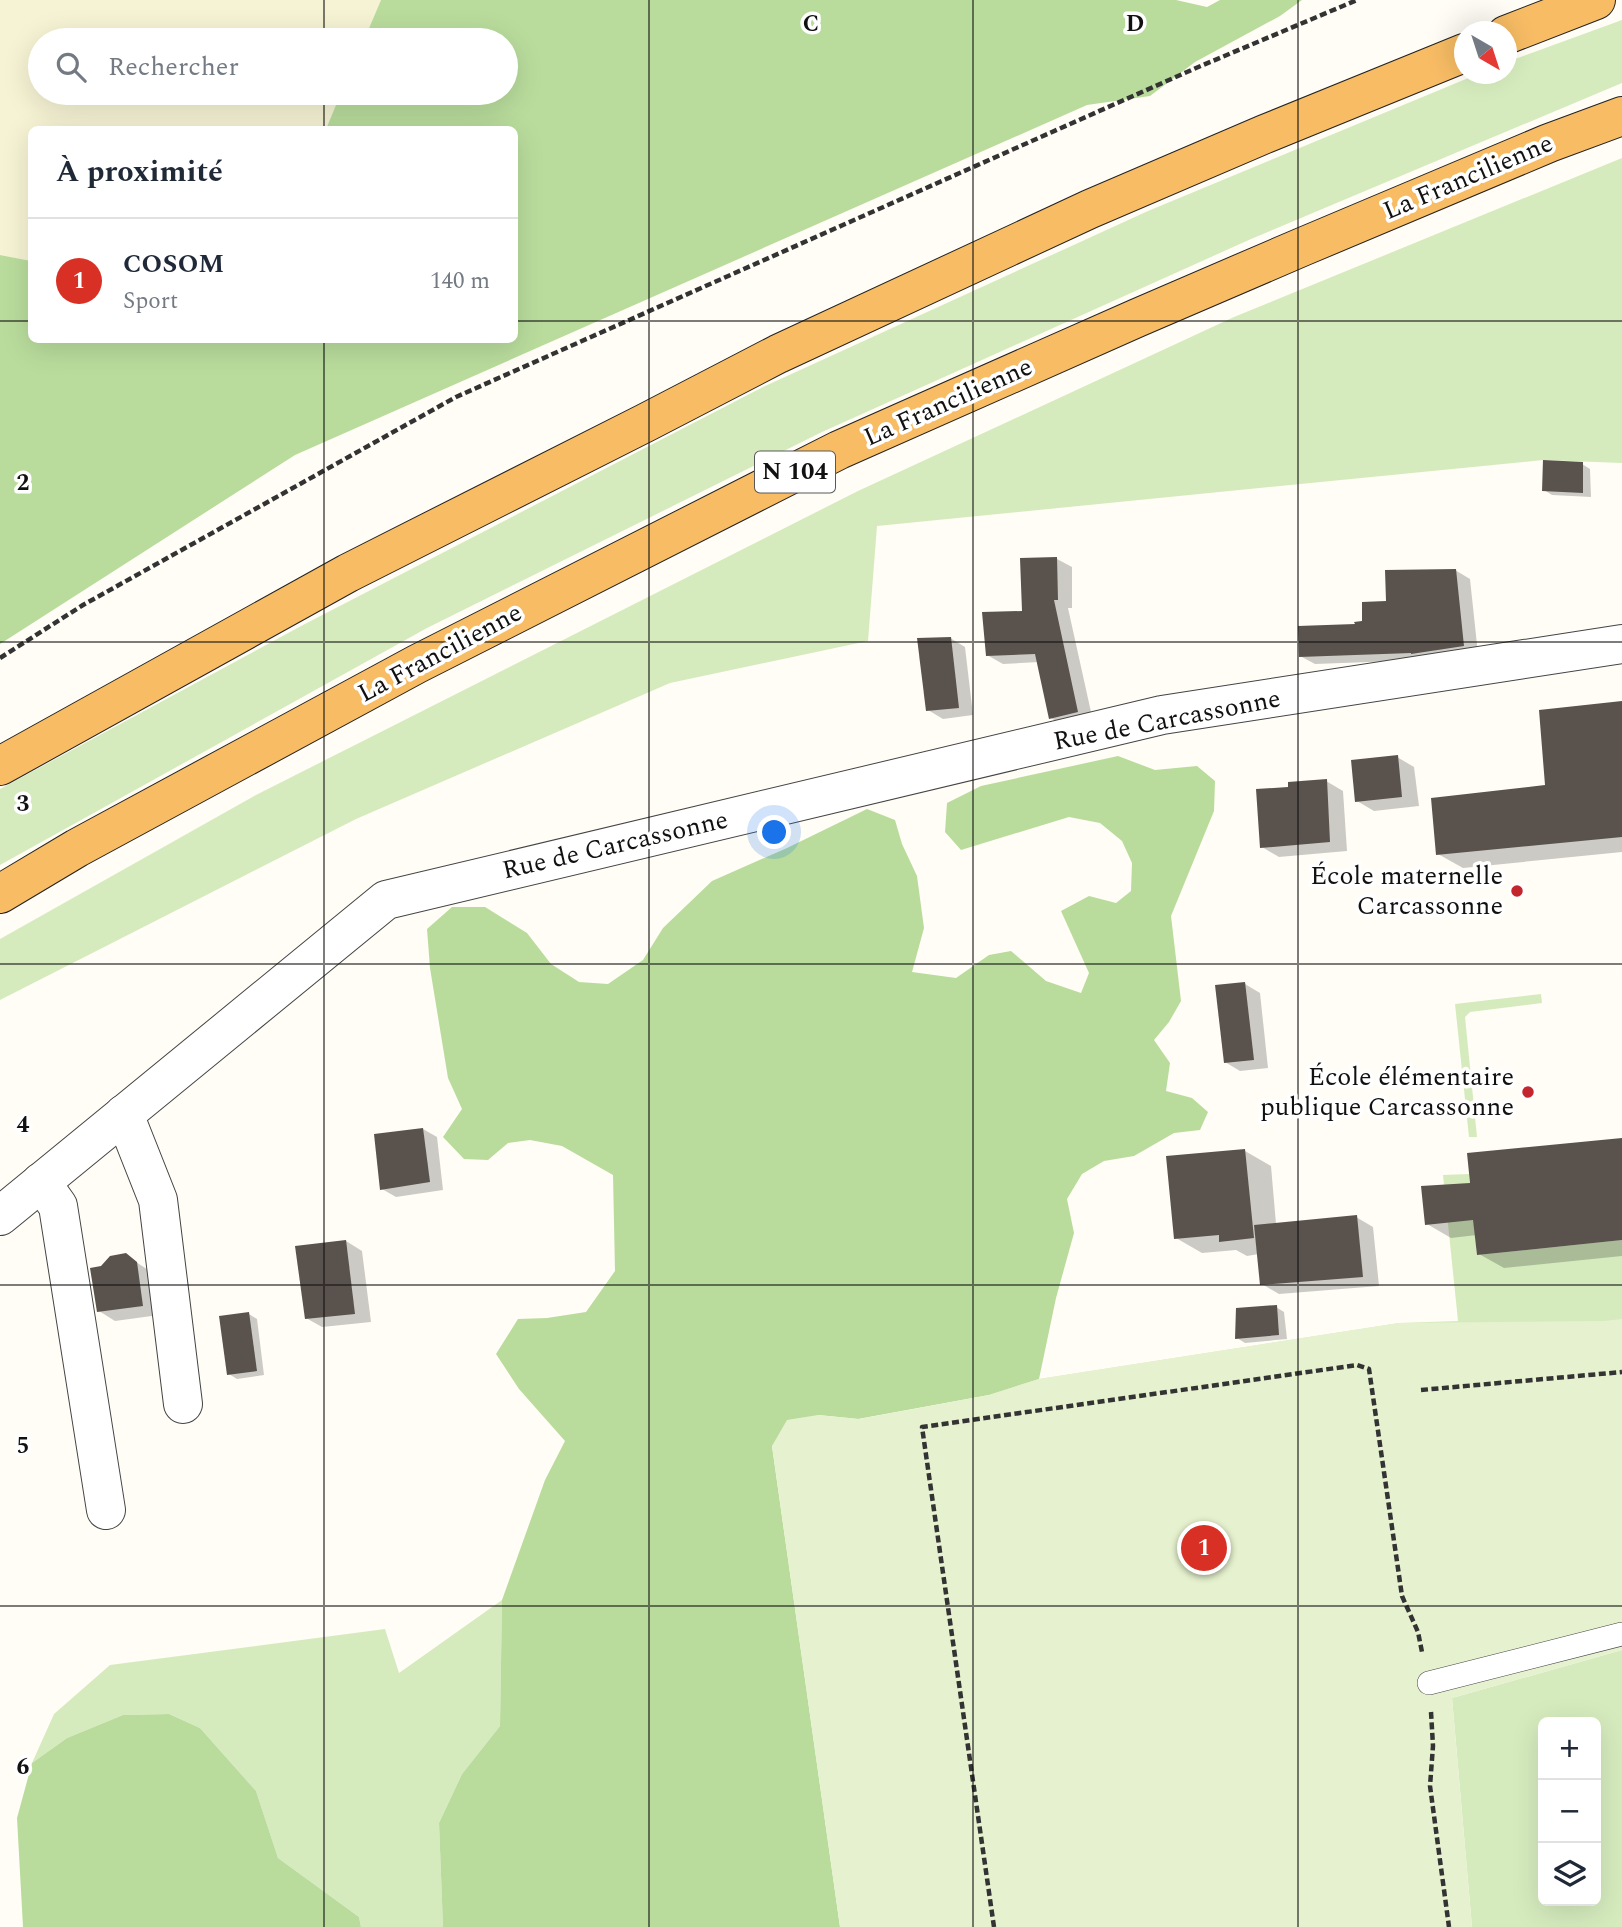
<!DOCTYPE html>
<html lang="fr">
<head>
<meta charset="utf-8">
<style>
  body { margin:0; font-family:Spectral,serif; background:#f6f6f7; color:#1f2937 }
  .controls { position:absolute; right:21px; bottom:21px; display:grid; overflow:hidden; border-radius:10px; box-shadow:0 7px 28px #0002 }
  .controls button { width:63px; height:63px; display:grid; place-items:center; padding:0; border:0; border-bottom:2px solid #e0e1e3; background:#fff; color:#1f2937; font:35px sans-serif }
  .compass { position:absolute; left:1454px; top:21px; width:63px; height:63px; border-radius:50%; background:#fff; box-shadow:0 7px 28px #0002; rotate:141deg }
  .you { position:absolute; left:775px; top:833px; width:24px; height:24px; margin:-18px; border:5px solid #fff; border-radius:50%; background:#1a73e8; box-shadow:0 0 0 10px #1a73e833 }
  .badge { display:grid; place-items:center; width:46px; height:46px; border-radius:50%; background:#d93025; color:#fff; font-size:23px; font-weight:700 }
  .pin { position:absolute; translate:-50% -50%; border:4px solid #fff; box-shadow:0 2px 7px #0006 }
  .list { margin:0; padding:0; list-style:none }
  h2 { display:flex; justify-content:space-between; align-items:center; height:91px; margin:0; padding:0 28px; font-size:30px }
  h2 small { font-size:23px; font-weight:400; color:#747a83 }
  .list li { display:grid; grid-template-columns:46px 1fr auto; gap:21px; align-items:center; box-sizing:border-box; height:126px; padding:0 28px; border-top:2px solid #e0e1e3 }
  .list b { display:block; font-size:26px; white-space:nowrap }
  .list p { margin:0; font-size:23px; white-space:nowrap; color:#747a83 }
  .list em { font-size:23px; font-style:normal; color:#747a83 }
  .icon { flex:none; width:38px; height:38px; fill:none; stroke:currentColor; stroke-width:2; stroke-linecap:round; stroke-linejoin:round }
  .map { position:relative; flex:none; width:1622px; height:1927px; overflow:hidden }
  .search { position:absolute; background:#fff; box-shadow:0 7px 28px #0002; left:28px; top:28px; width:490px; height:77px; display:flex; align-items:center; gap:18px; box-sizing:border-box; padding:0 24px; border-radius:38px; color:#747a83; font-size:26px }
  .panel { position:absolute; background:#fff; box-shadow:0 7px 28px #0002; left:28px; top:126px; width:490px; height:217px; border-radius:10px }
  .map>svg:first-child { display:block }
  .farmland { fill:#f6f3d4 }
  .green { fill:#d5ebbd; fill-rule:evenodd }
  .forest { fill:#b9dc9c }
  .pitch { fill:#e6f2cf }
  .shadow { fill:#0003 }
  .building { fill:#5a524d }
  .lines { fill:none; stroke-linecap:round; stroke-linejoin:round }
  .service-casing { stroke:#444; stroke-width:24 }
  .minor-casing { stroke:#444; stroke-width:40 }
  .trunk-casing { stroke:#222; stroke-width:40 }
  .path { stroke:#333; stroke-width:4.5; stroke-dasharray:7 3.5; stroke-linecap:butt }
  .service { stroke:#fff; stroke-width:23 }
  .minor { stroke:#fff; stroke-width:38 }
  .trunk { stroke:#f7bc64; stroke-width:38 }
  .grid { fill:none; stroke:#111; stroke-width:2; stroke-opacity:0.55 }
  .poi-dot { fill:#c4262e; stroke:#fff; stroke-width:2.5 }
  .labels { text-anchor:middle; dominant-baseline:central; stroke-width:7; stroke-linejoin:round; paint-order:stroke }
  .shield { fill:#fff; stroke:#585858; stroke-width:2 }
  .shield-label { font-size:24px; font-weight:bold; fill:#111 }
  .street-label { font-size:26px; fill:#111; stroke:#fff }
  .poi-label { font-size:26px; fill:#111; stroke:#fff; text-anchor:end }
  .grid-label { font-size:23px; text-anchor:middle; font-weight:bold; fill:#111; stroke:#fff; stroke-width:7; stroke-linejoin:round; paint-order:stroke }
</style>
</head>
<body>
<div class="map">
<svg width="1622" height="1927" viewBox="0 0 1622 1927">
  <rect width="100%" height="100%" fill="#fffdf5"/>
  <!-- farmland -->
  <polygon class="farmland" points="0,0 381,0 364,40 40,40 40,93 341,93 326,129 32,130 31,261 0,255"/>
  <!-- green -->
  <g class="green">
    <polygon points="1622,20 1622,83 1251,239 822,432 427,628 0,865 0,789 303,625 763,387 1148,211 1478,74 1506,74 1507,62"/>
    <polygon points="1622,158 1622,463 1543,460 877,526 868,641 670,683 356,819 0,1000 0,939 256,795 858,491 1234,317"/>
    <polygon points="1541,994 1542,1003 1470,1012 1465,1017 1477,1137 1469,1137 1455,1004"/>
    <polygon points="1469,1174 1477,1255 1622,1240 1622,1366 840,1927 989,1395 1039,1379 1399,1323 1458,1321 1443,1175"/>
    <polygon points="502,1600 500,1726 462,1774 439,1823 443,1927 361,1927 359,1917 278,1858 256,1791 200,1728 169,1714 123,1715 67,1738 32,1763 54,1714 110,1665 385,1629 399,1673"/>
    <path d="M1622,1650V1927H1472L1452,1698ZM1543,1722H1596V1901H1543Z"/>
  </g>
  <!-- forest -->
  <g class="forest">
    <polygon points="381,0 1176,0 1207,7 1220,0 1302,0 1280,16 1195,62 1150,96 1087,105 295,455 0,644 0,255 31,261 32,340 514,340 514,130 326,129 341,93 506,93 506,40 364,40"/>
    <polygon points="1118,756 1155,770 1197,766 1215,781 1214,811 1171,916 1181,1001 1169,1022 1154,1040 1170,1063 1166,1091 1192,1098 1208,1112 1200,1130 1174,1133 1134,1156 1104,1161 1082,1174 1067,1199 1074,1233 1056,1298 1039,1379 989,1395 858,1419 818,1415 772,1446 840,1927 443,1927 439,1823 462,1774 500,1726 502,1600 545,1480 565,1441 519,1389 496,1354 518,1319 547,1318 586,1312 615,1271 613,1175 562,1146 530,1140 508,1143 488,1160 464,1159 443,1137 462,1109 448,1078 430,968 427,929 452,907 485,907 527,933 551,964 579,982 608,984 643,960 663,928 712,881 787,848 867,809 895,820 902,844 917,876 924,928 912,972 956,978 989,955 1011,951 1046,981 1081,993 1089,973 1061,911 1089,896 1116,903 1131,891 1132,863 1122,841 1100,823 1069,817 961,850 945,832 947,803 981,786"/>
    <polygon points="169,1714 200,1728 256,1791 278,1858 359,1917 361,1927 23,1927 17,1818 32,1763 67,1738 123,1715"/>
  </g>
  <!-- pitch -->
  <polygon class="pitch" points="1622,1319 1622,1650 1452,1698 1472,1927 840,1927 772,1446 787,1420 818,1415 859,1419 989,1395 1039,1379 1399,1323 1604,1321"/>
  <!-- shadow -->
  <g class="shadow">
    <polygon points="1582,464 1590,469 1591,497 1552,495 1544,490"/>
    <polygon points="1057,559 1072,567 1072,608 1068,608 1093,721 1066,727 1051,718 1039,662 1003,664 987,655 1024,612"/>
    <polygon points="1455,570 1470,579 1478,654 1424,660 1315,664 1300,656 1363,623 1388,603"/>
    <polygon points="950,638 965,647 973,715 943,719 928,710"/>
    <polygon points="1622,703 1622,852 1463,868 1438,854 1547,786"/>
    <polygon points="1397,757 1414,767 1419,806 1374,811 1357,801"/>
    <polygon points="1326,781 1343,791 1347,851 1279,857 1262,847 1290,789"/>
    <polygon points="1245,984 1260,993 1268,1068 1240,1071 1225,1062"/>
    <polygon points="423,1129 437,1137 443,1190 396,1197 382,1189"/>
    <polygon points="1622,1140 1622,1256 1504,1268 1479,1254 1477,1235 1451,1238 1427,1224 1471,1185"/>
    <polygon points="1245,1151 1271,1166 1276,1224 1356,1217 1373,1227 1379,1286 1279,1294 1262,1284 1259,1254 1247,1256 1236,1250 1202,1253 1176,1238"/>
    <polygon points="346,1241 362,1251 371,1322 322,1327 306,1318"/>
    <polygon points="125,1255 153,1273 159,1315 115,1321 99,1311 102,1268"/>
    <polygon points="1276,1307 1284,1312 1287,1339 1245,1343 1237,1338"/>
    <polygon points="249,1314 257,1319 264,1375 237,1379 229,1374"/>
  </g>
  <!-- building -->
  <g class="building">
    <polygon points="1543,460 1583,462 1583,493 1542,491"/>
    <polygon points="1057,557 1058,600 1054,600 1078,712 1049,719 1035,654 986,656 982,612 1022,611 1020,558"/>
    <polygon points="1456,569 1464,646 1411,654 1411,653 1299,657 1298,626 1355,624 1354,622 1362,621 1362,602 1386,601 1385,570"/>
    <polygon points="951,637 959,708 926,711 917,638"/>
    <polygon points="1622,701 1622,837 1436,855 1431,798 1545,785 1539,710"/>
    <polygon points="1398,755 1402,797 1355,802 1351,760"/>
    <polygon points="1327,779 1330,842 1260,848 1256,789 1288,787 1288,782"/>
    <polygon points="1245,982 1254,1060 1224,1063 1215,985"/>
    <polygon points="423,1128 430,1182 380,1190 374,1134"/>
    <polygon points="1622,1138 1622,1240 1477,1255 1473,1220 1425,1225 1421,1186 1470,1183 1467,1153"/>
    <polygon points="1245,1149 1254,1238 1219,1242 1219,1235 1174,1239 1166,1156"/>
    <polygon points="1357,1215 1363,1277 1260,1285 1254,1225"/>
    <polygon points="346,1240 355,1314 305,1319 295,1246"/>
    <polygon points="126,1253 137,1262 143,1306 97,1312 90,1268 101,1266 110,1256"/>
    <polygon points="1277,1305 1279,1335 1235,1339 1236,1308"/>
    <polygon points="249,1312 257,1371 227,1375 219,1316"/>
  </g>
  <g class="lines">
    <defs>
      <polyline id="service" points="1429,1683 1622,1634"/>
      <g id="minor">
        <polyline points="124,1114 158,1200 183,1404"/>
        <polyline points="41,1182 58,1206 106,1510"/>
        <polyline points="0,1216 386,900 1162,715 1622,644"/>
      </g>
      <g id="trunk">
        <polyline points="1506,35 1596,0"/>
        <polyline points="0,766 348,573 645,423 778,354 1090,209 1265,134 1464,53"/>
        <polyline points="0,894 77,848 417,664 839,450 1137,318 1302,247 1549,143 1622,116"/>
      </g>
    </defs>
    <!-- service casing -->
    <use href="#service" class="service-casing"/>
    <!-- minor casing -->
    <use href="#minor" class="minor-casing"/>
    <!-- trunk casing -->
    <use href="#trunk" class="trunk-casing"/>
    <!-- path -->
    <g class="path">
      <polyline points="0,658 83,605 456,397 1196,68 1357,0"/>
      <polyline points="1421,1390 1622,1372"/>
      <polyline points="1431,1712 1433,1746 1430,1786 1449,1927"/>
      <polyline points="994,1927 922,1427 1357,1365 1369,1369 1402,1596 1418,1632 1422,1652"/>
    </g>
    <!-- service -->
    <use href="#service" class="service"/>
    <!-- minor -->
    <use href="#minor" class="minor"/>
    <!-- trunk -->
    <use href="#trunk" class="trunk"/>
  </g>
  <!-- grid -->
  <path class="grid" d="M324,0V40M649,0V1927M973,0V1927M1298,0V1927M324,93V130M0,321H32M514,321H1622M324,340V1927M0,642H1622M0,964H1622M0,1285H1622M0,1606H1622"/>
  <!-- markers -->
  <g class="poi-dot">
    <circle cx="1517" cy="891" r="7"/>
    <circle cx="1528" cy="1092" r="7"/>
  </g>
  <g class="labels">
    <!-- shield labels -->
    <rect class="shield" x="755" y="451.5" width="80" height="41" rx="5"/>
    <g class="shield-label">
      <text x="795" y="472">N 104</text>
    </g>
    <!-- street labels -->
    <g class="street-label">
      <text transform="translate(1468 177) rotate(-23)">La Francilienne</text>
      <text transform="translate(948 402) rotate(-24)">La Francilienne</text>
      <text transform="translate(440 653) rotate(-28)">La Francilienne</text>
      <text transform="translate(1167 720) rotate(-11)">Rue de Carcassonne</text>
      <text transform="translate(615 845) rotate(-13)">Rue de Carcassonne</text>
    </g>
    <!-- poi labels -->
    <g class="poi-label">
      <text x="1503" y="876">École maternelle<tspan x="1503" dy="30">Carcassonne</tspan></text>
      <text x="1514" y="1077">École élémentaire<tspan x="1514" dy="30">publique Carcassonne</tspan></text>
    </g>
  </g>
  <g class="grid-label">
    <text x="811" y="31">C</text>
    <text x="1135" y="31">D</text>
    <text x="23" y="490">2</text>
    <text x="23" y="811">3</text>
    <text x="23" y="1132">4</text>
    <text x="23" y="1453">5</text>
    <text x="23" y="1774">6</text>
  </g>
</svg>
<div class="controls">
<button>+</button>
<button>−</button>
<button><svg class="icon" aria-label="layers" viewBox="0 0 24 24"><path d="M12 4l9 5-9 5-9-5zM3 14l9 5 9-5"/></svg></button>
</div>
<svg class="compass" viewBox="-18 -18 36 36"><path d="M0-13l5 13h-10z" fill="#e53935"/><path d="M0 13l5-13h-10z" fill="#747a83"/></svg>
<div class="you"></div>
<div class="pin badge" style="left:1204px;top:1548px">1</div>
<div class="search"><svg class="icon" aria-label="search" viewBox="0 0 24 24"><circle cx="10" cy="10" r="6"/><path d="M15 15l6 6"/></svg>Rechercher</div>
<section class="panel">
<h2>À proximité<small></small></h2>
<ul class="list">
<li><span class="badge">1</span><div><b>COSOM</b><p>Sport</p></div><em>140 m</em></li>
</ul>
</section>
</div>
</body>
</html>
